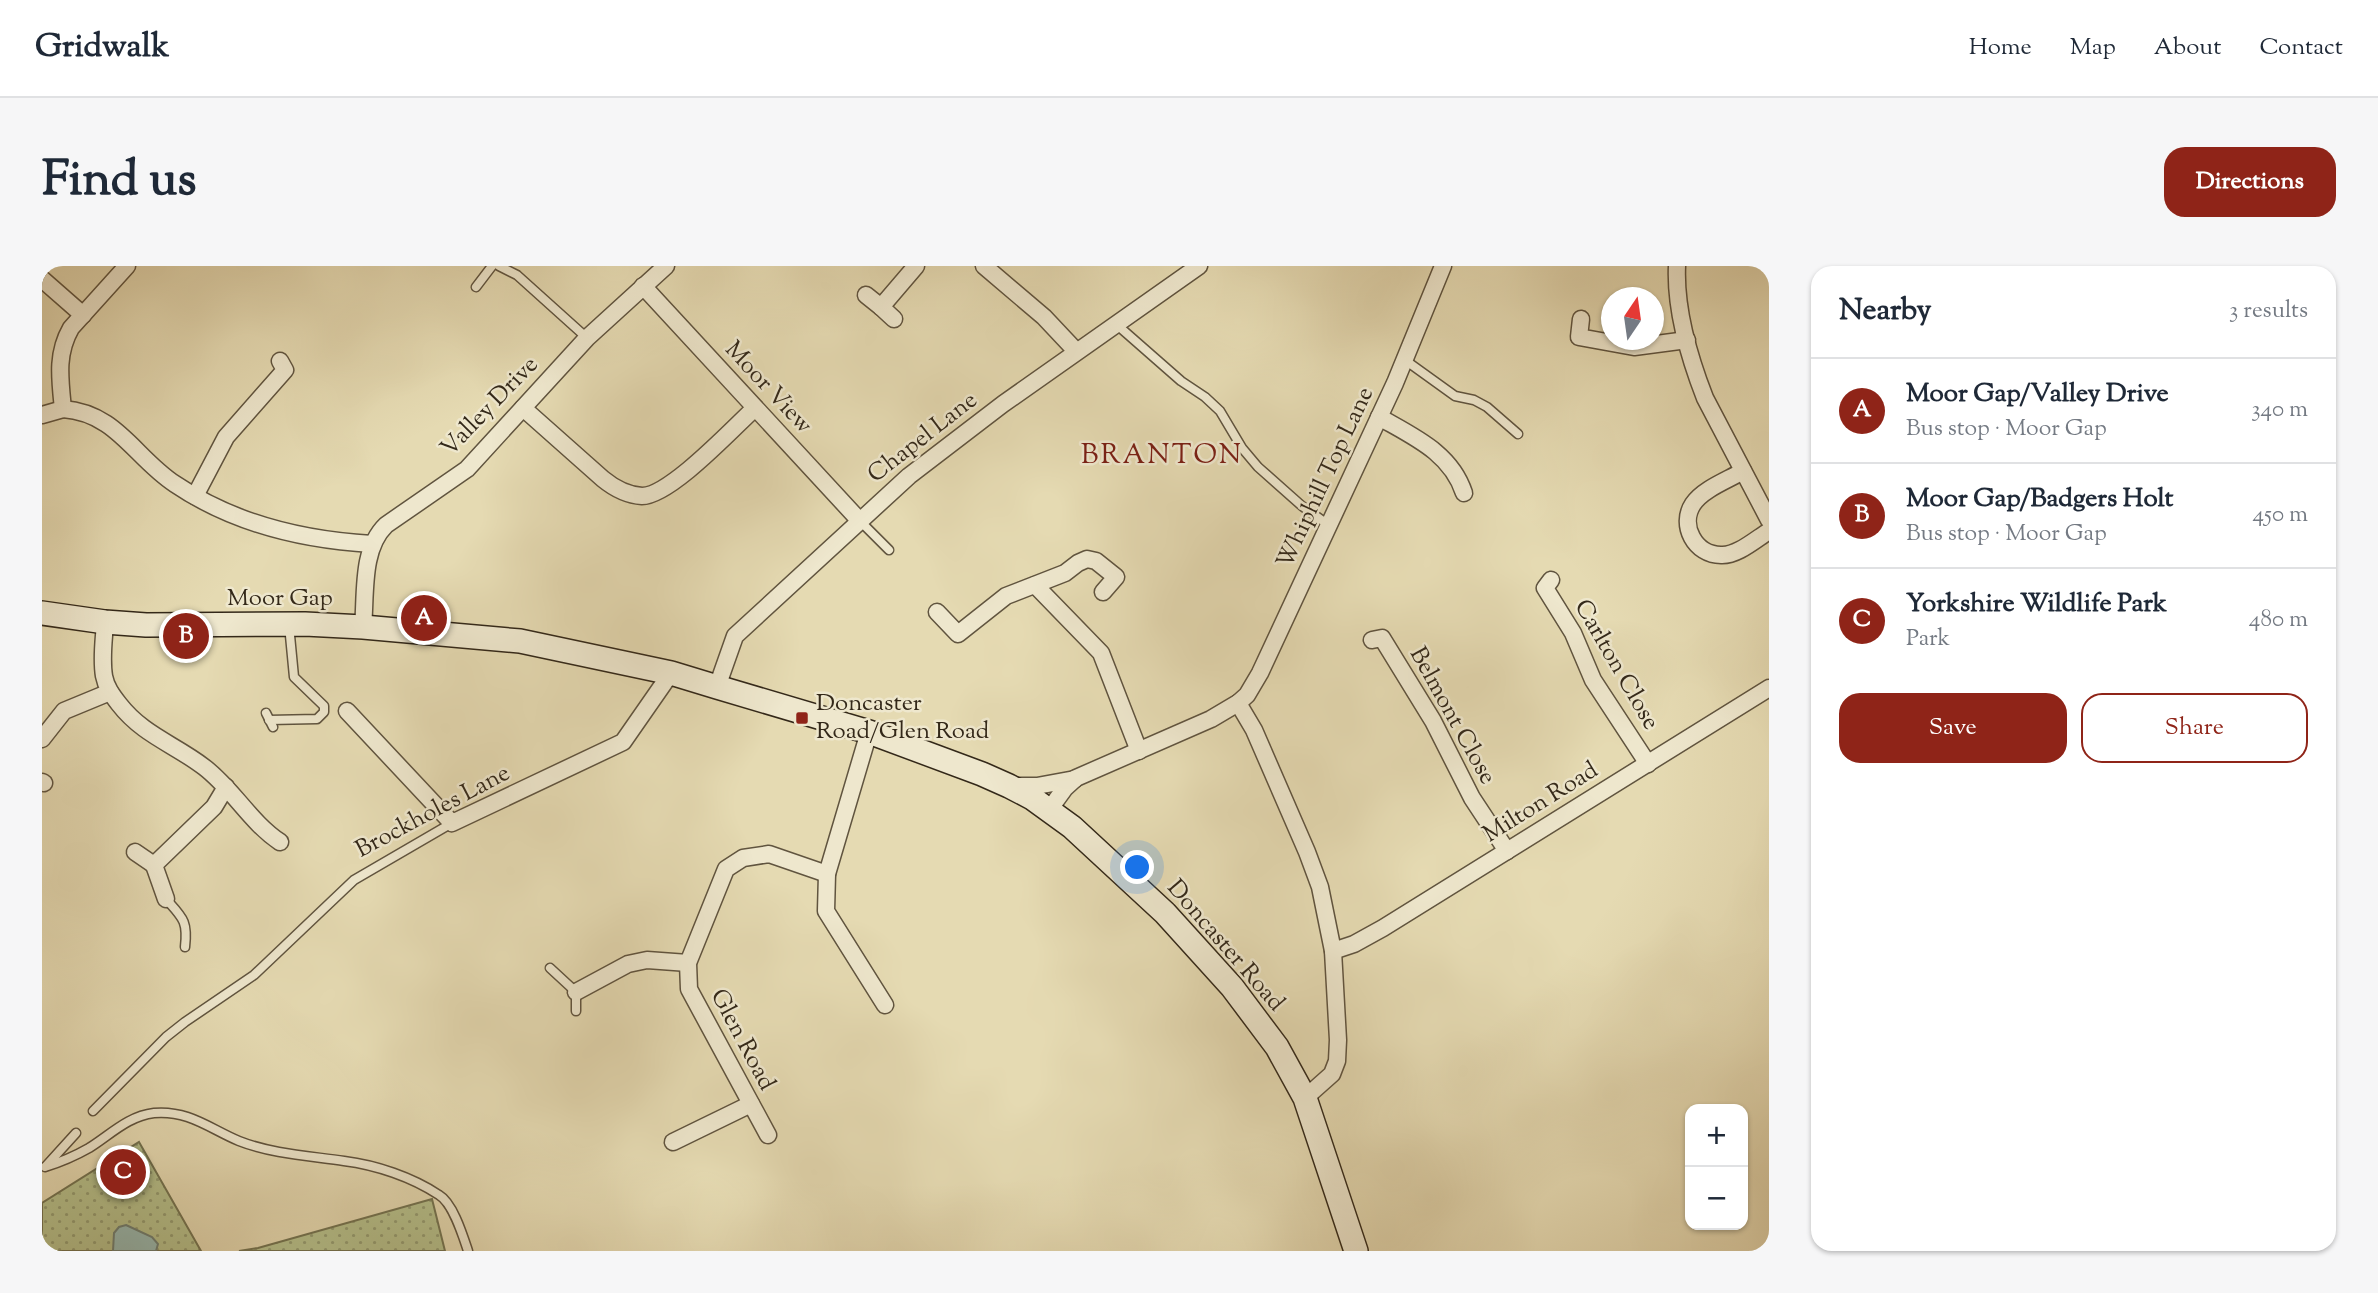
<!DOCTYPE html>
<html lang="en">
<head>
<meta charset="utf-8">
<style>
  body { margin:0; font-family:"Sorts Mill Goudy",serif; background:#f6f6f7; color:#1f2937 }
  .controls { position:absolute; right:21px; bottom:21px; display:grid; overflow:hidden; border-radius:14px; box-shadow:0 2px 5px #0004 }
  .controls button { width:63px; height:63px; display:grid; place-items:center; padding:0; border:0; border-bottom:2px solid #e0e1e3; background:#fff; color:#1f2937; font:35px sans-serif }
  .compass { position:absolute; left:1559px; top:21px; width:63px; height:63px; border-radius:50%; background:#fff; box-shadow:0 2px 5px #0004; rotate:13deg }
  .you { position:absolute; left:1096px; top:602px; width:24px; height:24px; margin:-18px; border:5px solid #fff; border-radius:50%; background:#1a73e8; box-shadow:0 0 0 10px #1a73e833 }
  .badge { display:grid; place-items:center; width:46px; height:46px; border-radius:50%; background:#8f2418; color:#fff; font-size:23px; font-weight:700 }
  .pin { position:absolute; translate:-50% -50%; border:4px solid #fff; box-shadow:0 2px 7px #0006 }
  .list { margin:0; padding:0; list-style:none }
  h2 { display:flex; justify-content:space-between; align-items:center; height:91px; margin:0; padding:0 28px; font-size:30px }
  h2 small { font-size:23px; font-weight:400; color:#747a83 }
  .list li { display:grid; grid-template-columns:46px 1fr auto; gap:21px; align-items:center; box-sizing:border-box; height:105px; padding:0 28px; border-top:2px solid #e0e1e3 }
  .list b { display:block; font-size:26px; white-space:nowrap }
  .list p { margin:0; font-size:23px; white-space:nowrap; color:#747a83 }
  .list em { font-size:23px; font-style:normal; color:#747a83 }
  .actions { display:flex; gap:14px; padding:21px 28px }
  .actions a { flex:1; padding:16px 0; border:2px solid #8f2418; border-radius:21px; text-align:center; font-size:24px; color:#8f2418 }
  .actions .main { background:#8f2418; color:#fff }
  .map { position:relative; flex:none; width:1727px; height:985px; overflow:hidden; border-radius:21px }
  header { display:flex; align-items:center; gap:42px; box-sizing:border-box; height:98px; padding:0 35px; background:#fff; border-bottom:2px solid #e0e1e3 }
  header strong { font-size:33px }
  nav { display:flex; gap:38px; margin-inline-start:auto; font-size:24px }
  .intro { display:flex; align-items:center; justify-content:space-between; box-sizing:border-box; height:168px; padding:0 42px }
  h1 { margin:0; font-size:49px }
  .button { padding:18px 32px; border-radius:21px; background:#8f2418; color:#fff; font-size:24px; font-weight:700 }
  main { display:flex; gap:42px; padding:0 42px }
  aside { flex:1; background:#fff; border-radius:21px; box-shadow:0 2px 5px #0004 }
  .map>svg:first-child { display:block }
  .park { fill:url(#park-dots); stroke:#747452; stroke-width:2 }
  .water { fill:#97bab3; stroke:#6f8075; stroke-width:2 }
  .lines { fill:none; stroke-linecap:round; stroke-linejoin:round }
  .lane-casing { stroke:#60543f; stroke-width:11 }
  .street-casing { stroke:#60543f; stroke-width:19 }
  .secondary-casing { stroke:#332819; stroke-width:26 }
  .lane { stroke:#eee7cd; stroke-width:8 }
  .street { stroke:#eee7cd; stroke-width:16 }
  .secondary { stroke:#eee7cd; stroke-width:23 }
  .poi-dot { fill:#8f2418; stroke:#eee7cd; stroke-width:2.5 }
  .labels { text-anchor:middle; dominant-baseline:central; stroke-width:5; stroke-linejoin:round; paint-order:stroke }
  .street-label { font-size:24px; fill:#332819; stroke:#eee7cd }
  .poi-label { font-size:24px; fill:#332819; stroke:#eee7cd; text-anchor:start }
  .quarter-label { font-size:28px; letter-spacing:2px; fill:#7a1f14; stroke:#eee7cd }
</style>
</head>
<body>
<header>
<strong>Gridwalk</strong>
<nav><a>Home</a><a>Map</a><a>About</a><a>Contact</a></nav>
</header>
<div class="intro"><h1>Find us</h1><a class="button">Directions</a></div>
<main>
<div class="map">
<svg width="1727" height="985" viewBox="0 0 1727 985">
  <defs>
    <pattern id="park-dots" width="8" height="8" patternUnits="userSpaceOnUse" patternTransform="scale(1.75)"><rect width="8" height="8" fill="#b5c08c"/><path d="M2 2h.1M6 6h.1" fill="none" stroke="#949c72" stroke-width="1.8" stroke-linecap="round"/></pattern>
  </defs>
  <rect width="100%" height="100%" fill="#e5dab2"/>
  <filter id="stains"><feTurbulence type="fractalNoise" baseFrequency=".00286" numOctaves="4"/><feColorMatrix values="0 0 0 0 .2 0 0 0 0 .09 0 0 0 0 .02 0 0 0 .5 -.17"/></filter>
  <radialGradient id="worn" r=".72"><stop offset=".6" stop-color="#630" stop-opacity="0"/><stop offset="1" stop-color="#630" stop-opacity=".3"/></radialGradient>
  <!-- park -->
  <g class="park">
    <polygon points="97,876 159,985 0,985 0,937"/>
    <polygon points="390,933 403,985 197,985 216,982"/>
  </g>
  <!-- water -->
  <polygon class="water" points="84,959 110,971 116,978 114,985 71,985 72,967 77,961"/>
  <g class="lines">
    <defs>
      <g id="lane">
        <polyline points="457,0 475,9 545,72"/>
        <polyline points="434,21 450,0"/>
        <polyline points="1074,58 1139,115 1163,131 1178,145 1200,182 1216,201 1260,240 1288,260"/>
        <polyline points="1363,94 1413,130 1432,134 1445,141 1476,168"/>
        <polyline points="817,254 847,284"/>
        <polyline points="224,447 231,461"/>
        <polyline points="227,454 275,453 282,446 282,440 252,411 247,359"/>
        <path d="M124,633C141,652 146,655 143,681"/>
        <polyline points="508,702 534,726 534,745"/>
        <polyline points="51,845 124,771 143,756 212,709 312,614 410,557"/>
        <polyline points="4,900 34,867"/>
        <path d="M3,901C19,896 33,890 47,882C68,869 86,850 112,847C147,844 168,863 197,875C230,888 268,890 302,895C334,899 370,911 397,929C411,937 421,970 426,985"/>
      </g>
      <g id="street">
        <polyline points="942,0 1002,51 1034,85"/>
        <path d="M1635,0C1633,44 1647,91 1663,132L1727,254"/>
        <polyline points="0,13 41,49"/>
        <polyline points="601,20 817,254"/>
        <polyline points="824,29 839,41"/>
        <polyline points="852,53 839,41 874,0"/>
        <polyline points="1539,53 1537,71 1592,81 1645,74"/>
        <path d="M481,142L561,213C572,222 584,229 600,230C628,230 691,162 713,142"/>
        <path d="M21,143C75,147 92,191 133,218C192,258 260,274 330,278"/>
        <path d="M0,149L21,143C18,113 14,88 29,62L85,0"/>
        <path d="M1337,151C1372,171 1409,187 1422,227"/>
        <path d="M1701,205C1686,214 1661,223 1651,238C1637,259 1653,289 1679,289C1695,290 1714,273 1727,265"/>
        <polyline points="153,230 184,171 243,104 238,95"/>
        <polyline points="1509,314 1503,322 1531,367 1551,414 1606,498"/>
        <polyline points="993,319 1059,387 1097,485"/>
        <polyline points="895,346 916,368 964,330 1023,307 1036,297 1045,293 1054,295 1074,311 1061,326"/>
        <path d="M63,356C62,374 59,392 62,410C64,421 70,429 77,438C101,469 132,478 162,501C191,523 208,556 238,576"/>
        <path d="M321,361C324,328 319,283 344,259L425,203L545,72L624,0"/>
        <polyline points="1330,374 1340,372 1391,455 1430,532 1465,585"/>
        <polyline points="675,421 693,370 867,210 961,138 1157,0"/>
        <polyline points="1196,437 1212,464 1265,586 1278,621 1291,685 1296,774 1295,795 1290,808 1263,832"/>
        <polyline points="305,445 410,557 581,476 629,407"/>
        <polyline points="827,466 785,608 784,645 843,739"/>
        <polyline points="0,473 22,445 68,426"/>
        <polyline points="0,516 2,517"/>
        <polyline points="973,520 995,520 1033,513"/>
        <polyline points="1007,544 1023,522 1034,512 1169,453 1196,437 1205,429 1218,407 1353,117 1401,0"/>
        <polyline points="93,586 112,599"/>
        <polyline points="124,633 112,599 172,541 184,521"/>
        <polyline points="1291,685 1312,678 1341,662 1727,422"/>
        <polyline points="534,726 586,698 605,694 646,697"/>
        <polyline points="726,869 647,723 646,697 684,603 701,592 727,588 785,608"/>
        <polyline points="631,876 709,838"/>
      </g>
      <polyline id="secondary" points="0,347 63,356 104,359 263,358 321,361 478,375 629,407 675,421 827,466 940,508 967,520 990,532 1030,561 1123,647 1190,721 1235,781 1263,832 1314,985"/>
    </defs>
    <!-- lane casing -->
    <use href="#lane" class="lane-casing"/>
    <!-- street casing -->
    <use href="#street" class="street-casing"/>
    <!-- secondary casing -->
    <use href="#secondary" class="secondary-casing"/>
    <!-- lane -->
    <use href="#lane" class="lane"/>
    <!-- street -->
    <use href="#street" class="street"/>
    <!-- secondary -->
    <use href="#secondary" class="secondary"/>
  </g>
  <!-- markers -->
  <rect class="poi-dot" x="753" y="445" width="14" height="14" rx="3.5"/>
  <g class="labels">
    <!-- street labels -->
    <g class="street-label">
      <text transform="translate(726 122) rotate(47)">Moor View</text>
      <text transform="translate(448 141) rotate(-46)">Valley Drive</text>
      <text transform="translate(881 172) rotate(-38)">Chapel Lane</text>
      <text transform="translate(1284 212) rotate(-65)">Whiphill Top Lane</text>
      <text x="238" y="333">Moor Gap</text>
      <text transform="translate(1574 399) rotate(60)">Carlton Close</text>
      <text transform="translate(1410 450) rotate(61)">Belmont Close</text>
      <text transform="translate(1499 537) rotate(-32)">Milton Road</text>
      <text transform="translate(391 546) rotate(-28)">Brockholes Lane</text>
      <text transform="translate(1183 680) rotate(49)">Doncaster Road</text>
      <text transform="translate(700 774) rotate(62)">Glen Road</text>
    </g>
    <!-- poi labels -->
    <g class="poi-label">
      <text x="774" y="438">Doncaster<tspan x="774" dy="28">Road/Glen Road</tspan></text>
    </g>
    <!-- quarter labels -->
    <g class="quarter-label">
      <text x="1120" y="190">BRANTON</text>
    </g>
  </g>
  <rect width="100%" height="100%" filter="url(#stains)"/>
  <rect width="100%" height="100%" fill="url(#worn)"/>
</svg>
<div class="controls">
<button>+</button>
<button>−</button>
</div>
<svg class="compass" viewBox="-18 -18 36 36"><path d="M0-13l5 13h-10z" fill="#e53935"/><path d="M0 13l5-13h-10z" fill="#747a83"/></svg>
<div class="you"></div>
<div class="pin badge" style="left:382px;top:352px">A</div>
<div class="pin badge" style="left:144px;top:370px">B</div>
<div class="pin badge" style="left:81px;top:906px">C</div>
</div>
<aside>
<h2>Nearby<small>3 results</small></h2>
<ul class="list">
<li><span class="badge">A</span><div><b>Moor Gap/Valley Drive</b><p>Bus stop · Moor Gap</p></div><em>340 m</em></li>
<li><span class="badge">B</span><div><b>Moor Gap/Badgers Holt</b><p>Bus stop · Moor Gap</p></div><em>450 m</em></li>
<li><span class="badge">C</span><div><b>Yorkshire Wildlife Park</b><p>Park</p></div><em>480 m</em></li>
</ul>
<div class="actions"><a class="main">Save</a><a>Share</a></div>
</aside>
</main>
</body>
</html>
